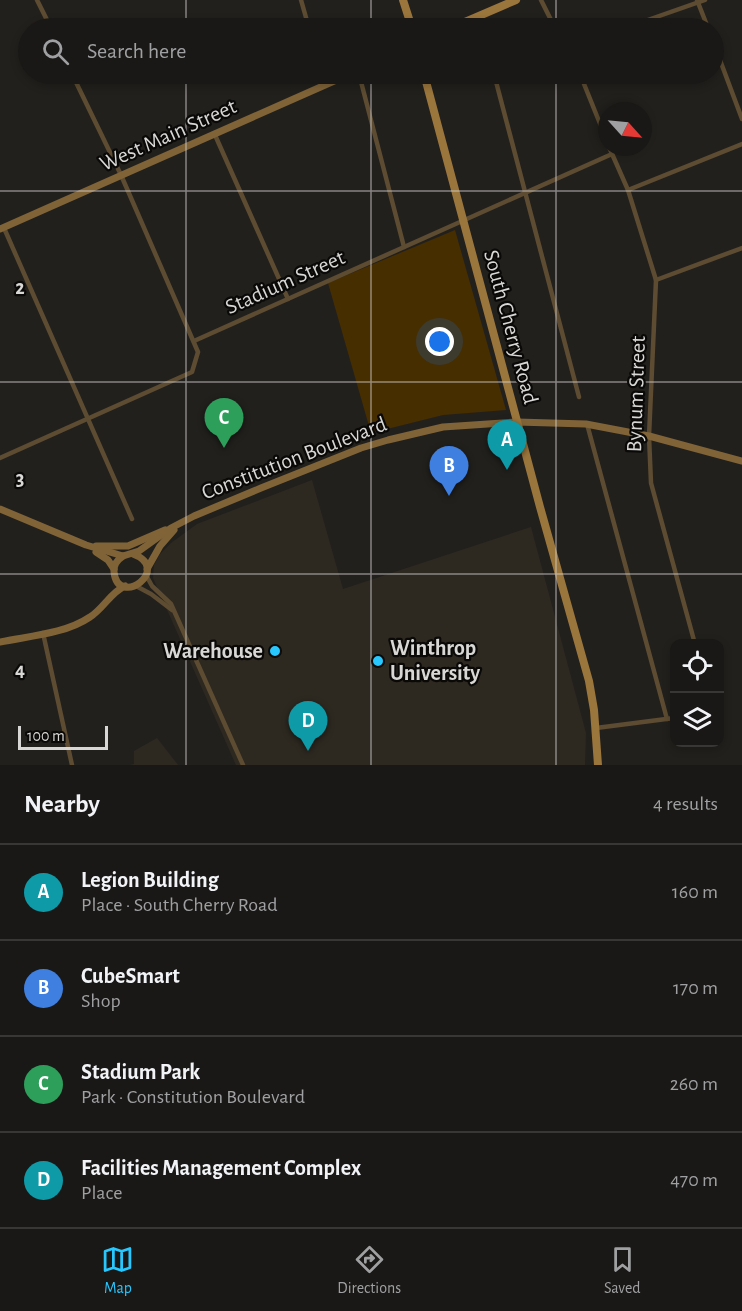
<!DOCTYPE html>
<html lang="en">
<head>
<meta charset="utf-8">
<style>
  body { margin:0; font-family:"Alegreya Sans",sans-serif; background:#272523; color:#f1f3f6 }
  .controls { position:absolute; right:18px; bottom:18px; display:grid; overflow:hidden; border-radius:12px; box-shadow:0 3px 9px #0003 }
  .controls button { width:54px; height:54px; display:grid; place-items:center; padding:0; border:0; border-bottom:2px solid #383735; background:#1a1816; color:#f1f3f6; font:30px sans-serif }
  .compass { position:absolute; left:598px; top:102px; width:54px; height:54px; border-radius:50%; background:#1a1816; box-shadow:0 3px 9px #0003; rotate:117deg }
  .scale { position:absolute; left:18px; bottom:15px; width:90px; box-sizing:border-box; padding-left:6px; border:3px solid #d8d7d5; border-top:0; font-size:16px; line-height:21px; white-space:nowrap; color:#d8d7d5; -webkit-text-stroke:4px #0a0908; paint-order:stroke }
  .you { position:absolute; left:440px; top:342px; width:21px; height:21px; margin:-15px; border:4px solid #fff; border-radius:50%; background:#1a73e8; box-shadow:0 0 0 9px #1a73e833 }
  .badge { display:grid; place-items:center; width:39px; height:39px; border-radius:50%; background:#28c8ff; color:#fff; font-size:20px; font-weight:700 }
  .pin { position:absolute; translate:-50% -50px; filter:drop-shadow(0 2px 3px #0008) }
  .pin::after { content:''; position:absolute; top:32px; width:21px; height:18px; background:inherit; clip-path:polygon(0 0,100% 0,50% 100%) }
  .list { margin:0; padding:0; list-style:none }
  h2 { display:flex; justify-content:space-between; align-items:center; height:78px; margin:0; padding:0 24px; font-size:26px }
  h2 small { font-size:20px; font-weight:400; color:#9fa0a1 }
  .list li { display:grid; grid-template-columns:39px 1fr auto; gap:18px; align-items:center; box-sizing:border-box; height:96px; padding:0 24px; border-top:2px solid #383735 }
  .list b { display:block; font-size:22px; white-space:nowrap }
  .list p { margin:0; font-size:20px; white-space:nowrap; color:#9fa0a1 }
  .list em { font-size:20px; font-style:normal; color:#9fa0a1 }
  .icon { flex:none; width:33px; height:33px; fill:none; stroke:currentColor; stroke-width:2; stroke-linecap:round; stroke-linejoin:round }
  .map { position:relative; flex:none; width:742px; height:765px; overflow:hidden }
  .search { position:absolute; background:#1a1816; box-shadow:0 3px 9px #0003; left:18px; right:18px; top:18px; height:66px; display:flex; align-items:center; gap:15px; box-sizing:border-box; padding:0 21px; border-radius:33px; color:#9fa0a1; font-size:22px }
  .sheet { height:462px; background:#1a1816 }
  nav { display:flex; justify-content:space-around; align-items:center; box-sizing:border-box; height:84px; border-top:2px solid #383735; background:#1a1816; font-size:16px; color:#9fa0a1 }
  nav a { display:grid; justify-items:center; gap:3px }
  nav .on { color:#28c8ff }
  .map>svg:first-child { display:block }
  .built { fill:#2d2921 }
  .green { fill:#472e00 }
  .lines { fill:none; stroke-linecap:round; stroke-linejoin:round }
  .street { stroke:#5d4c31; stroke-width:4.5 }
  .secondary { stroke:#806438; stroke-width:7 }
  .primary { stroke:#9b763c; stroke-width:8 }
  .grid { fill:none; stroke:#d8d7d5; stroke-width:1.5; stroke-opacity:0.55 }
  .poi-dot { fill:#28c8ff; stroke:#0a0908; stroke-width:2 }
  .labels { text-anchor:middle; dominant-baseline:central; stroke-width:4.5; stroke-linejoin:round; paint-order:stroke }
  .street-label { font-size:22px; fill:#d8d7d5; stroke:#0a0908 }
  .poi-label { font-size:22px; font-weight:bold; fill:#d8d7d5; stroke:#0a0908; text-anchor:start }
  .grid-label { font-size:20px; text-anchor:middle; font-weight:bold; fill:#d8d7d5; stroke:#0a0908; stroke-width:4.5; stroke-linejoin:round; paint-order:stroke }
</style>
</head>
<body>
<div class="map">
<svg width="742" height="765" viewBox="0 0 742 765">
  <rect width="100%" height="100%" fill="#22201d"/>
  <!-- built -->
  <g class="built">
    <polygon points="312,480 343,589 531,527 586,733 585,765 236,765 153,578 154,565 160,554 171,543 197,524"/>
    <polygon points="157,738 178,765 130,765 134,764 134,751"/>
  </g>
  <!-- green -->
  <polygon class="green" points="455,230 506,410 443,415 371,433 328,283"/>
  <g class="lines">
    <!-- street -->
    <g class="street">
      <polyline points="37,0 51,28"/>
      <polyline points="301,0 309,28"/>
      <polyline points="541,0 555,28"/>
      <polyline points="697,0 708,28"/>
      <polyline points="479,16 482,28"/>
      <polyline points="625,28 705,0"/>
      <polyline points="714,44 742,119"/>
      <polyline points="322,74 325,85"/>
      <polyline points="359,74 404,247"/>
      <polyline points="494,74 579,397"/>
      <polyline points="580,74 607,141"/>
      <polyline points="215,135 288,299"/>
      <polyline points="609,147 628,190 656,280 649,436 651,483 695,644"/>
      <polyline points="628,190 742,144"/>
      <polyline points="4,228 132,519"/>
      <polyline points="656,280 742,248"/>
      <polyline points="194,341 612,154"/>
      <polyline points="587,424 667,719"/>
      <polyline points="0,458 192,372 198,352 121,175 72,74"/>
      <polyline points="146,575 152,586 171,604 243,765"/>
      <polyline points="136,586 151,594 172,610"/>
      <polyline points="43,633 72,765"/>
      <polyline points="596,728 674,718"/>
    </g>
    <!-- secondary -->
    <g class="secondary">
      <polyline points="0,229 350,74"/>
      <polyline points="0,509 86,545 123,556 139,551 171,528 194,516 261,488 361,448 388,440 443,427 517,422 586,424 649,436 742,461"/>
      <polyline points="96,546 128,546 165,530"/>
      <polyline points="96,552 108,560 114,569"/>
      <path d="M123,556C117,560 113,565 114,572C118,609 173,569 133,554"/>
      <polyline points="147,569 160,546 174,530"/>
      <path d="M0,642C29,636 65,634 90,617C103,609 111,592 125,586"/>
    </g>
    <!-- primary -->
    <g class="primary">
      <polyline points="403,0 412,28"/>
      <polyline points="451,28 516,0"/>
      <polyline points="424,74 540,507 589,681 594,710 598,765"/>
    </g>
  </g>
  <!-- grid -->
  <path class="grid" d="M186,0V28M371,0V28M556,0V28M186,74V765M371,74V765M556,74V765M0,191H742M0,382H742M0,574H742"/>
  <!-- markers -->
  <g class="poi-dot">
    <circle cx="275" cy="651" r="6"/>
    <circle cx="378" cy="661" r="6"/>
  </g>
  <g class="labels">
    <!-- street labels -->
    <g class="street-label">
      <text transform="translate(168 135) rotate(-24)">West Main Street</text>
      <text transform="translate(285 282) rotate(-24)">Stadium Street</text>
      <text transform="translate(511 327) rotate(75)">South Cherry Road</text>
      <text transform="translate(636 394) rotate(-88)">Bynum Street</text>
      <text transform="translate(294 458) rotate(-21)">Constitution Boulevard</text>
    </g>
    <!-- poi labels -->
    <g class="poi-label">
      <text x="390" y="648">Winthrop<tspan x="390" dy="25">University</tspan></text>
      <text x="263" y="651" text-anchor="end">Warehouse</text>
    </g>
  </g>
  <g class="grid-label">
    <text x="20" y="294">2</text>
    <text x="20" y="485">3</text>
    <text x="20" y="676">4</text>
  </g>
</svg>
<div class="controls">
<button><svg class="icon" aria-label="locate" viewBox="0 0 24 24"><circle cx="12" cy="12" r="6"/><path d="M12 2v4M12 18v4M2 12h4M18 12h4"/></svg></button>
<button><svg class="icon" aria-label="layers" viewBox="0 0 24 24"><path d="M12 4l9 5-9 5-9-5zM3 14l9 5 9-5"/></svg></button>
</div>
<svg class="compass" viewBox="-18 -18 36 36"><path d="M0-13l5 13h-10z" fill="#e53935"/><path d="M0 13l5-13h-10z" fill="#9fa0a1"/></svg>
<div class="scale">100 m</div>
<div class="you"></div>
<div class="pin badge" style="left:507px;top:470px;background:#0f9aa8">A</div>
<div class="pin badge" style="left:449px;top:496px;background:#3f7fe0">B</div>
<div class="pin badge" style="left:224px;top:448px;background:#2e9e5b">C</div>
<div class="pin badge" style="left:308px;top:751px;background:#0f9aa8">D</div>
<div class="search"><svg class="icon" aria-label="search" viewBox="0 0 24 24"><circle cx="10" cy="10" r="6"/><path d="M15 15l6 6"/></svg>Search here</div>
</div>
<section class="sheet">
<h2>Nearby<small>4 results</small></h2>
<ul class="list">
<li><span class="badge" style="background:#0f9aa8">A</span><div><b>Legion Building</b><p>Place · South Cherry Road</p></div><em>160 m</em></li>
<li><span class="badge" style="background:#3f7fe0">B</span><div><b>CubeSmart</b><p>Shop</p></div><em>170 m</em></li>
<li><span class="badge" style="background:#2e9e5b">C</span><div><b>Stadium Park</b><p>Park · Constitution Boulevard</p></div><em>260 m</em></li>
<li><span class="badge" style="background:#0f9aa8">D</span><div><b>Facilities Management Complex</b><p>Place</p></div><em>470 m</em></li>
</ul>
</section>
<nav>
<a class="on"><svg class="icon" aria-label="map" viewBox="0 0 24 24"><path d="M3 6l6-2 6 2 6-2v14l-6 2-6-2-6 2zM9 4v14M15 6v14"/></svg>Map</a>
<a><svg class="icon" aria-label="directions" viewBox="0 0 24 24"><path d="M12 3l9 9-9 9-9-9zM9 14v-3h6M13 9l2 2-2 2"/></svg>Directions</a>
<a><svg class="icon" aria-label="saved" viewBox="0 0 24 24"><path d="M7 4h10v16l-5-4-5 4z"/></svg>Saved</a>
</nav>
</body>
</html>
